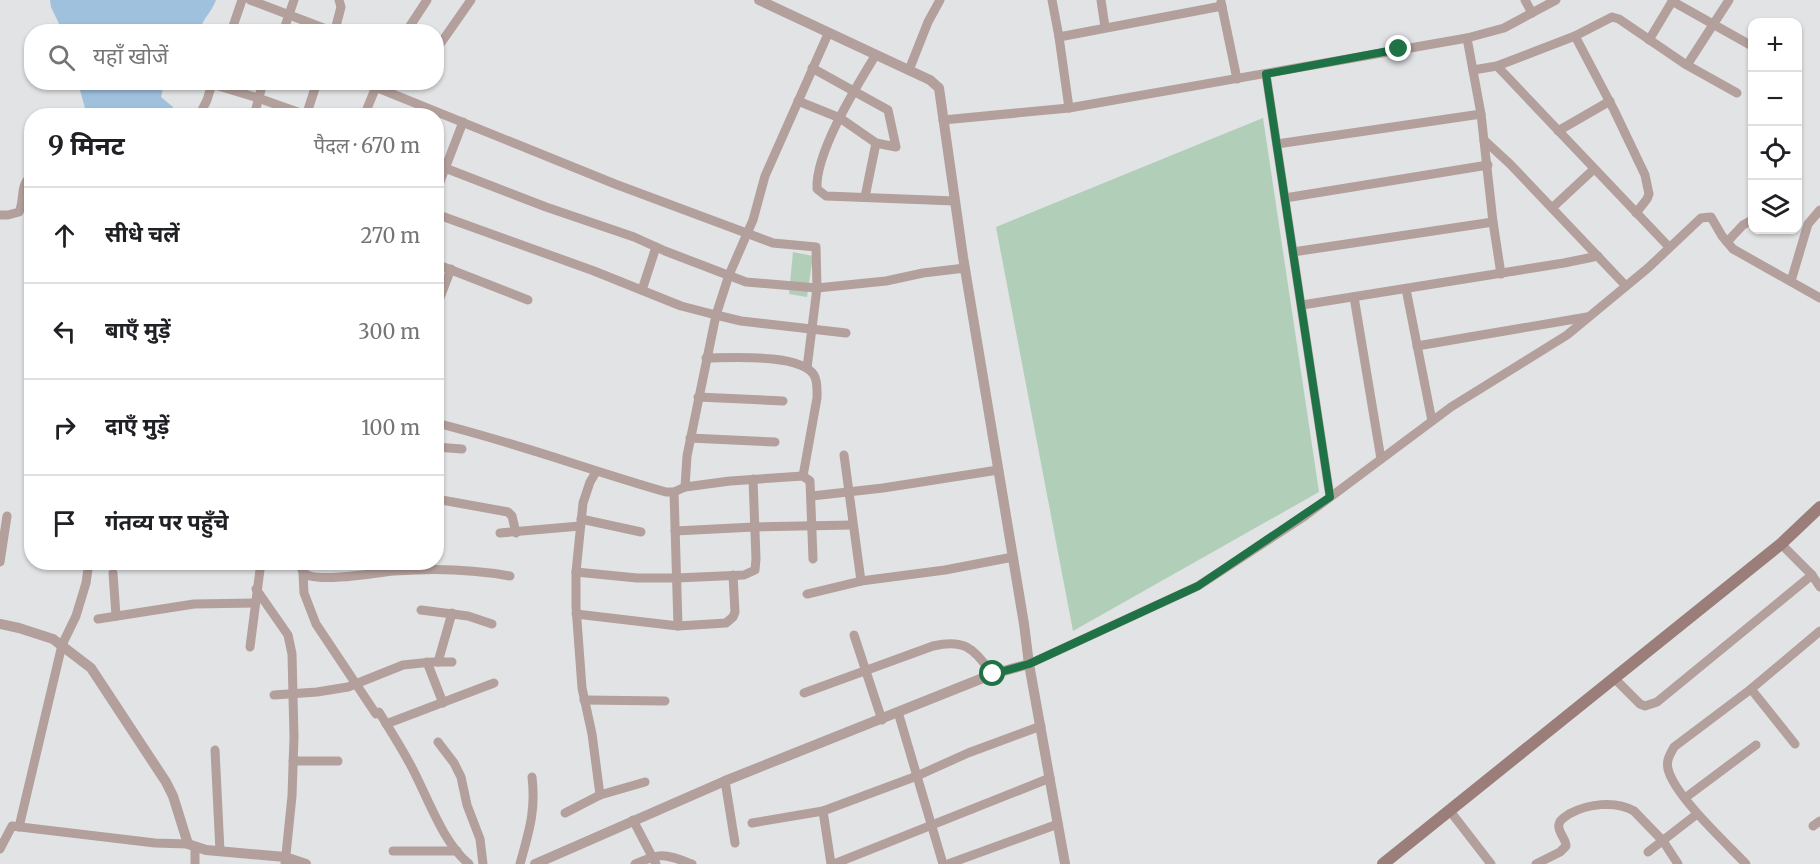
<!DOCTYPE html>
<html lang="hi">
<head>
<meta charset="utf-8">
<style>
  body { margin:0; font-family:Merriweather,"Noto Sans Devanagari",serif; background:#f2f2f2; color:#202124 }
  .controls { position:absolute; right:18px; top:18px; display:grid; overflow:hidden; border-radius:12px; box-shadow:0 2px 4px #0004 }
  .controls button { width:54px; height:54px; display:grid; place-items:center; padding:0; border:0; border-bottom:2px solid #e0e0e0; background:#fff; color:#202124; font:30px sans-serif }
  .stop { position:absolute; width:18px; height:18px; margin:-14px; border:4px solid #1e7245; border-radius:50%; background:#fff }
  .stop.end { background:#1e7245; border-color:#fff; box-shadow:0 2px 6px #0008 }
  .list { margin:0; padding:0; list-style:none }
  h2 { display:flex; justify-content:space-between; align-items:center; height:78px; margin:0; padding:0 24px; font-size:26px }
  h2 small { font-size:20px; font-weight:400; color:#757577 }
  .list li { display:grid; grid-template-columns:39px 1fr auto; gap:18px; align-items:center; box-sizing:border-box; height:96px; padding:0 24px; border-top:2px solid #e0e0e0 }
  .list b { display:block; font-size:22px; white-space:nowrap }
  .list em { font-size:20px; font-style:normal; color:#757577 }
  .icon { flex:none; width:33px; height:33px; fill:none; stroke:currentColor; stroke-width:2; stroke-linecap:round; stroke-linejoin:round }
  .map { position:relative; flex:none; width:1820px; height:864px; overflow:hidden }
  .search { position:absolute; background:#fff; box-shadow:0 2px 4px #0004; left:24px; top:24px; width:420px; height:66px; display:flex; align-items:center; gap:15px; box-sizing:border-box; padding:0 21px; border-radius:24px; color:#757577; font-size:22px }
  .panel { position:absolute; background:#fff; box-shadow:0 2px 4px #0004; left:24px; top:108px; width:420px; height:462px; border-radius:24px }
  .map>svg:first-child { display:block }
  .green { fill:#b1ceb8 }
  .water { fill:#9fc1dd }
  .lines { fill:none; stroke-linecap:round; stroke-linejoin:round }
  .minor { stroke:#b39f9b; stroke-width:9 }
  .tertiary { stroke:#b39f9b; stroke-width:10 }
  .secondary { stroke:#9b7e79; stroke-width:12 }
  .route { stroke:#1e7245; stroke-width:8 }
</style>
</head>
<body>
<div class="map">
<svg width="1820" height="864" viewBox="0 0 1820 864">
  <rect width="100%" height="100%" fill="#e1e3e5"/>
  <!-- green -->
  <g class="green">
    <polygon points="1263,118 1319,492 1073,631 996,227"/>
    <polygon points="793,252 813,256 807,297 789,294"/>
  </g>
  <!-- water -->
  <g class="water">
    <path d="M50,0H216C212,12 202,19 200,31L63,32L51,7Z"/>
    <polygon points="78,83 164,83 161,97 173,107 171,115 81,115 85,108"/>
  </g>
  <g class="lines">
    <!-- minor -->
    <g class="minor">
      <polyline points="250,0 334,32"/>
      <polyline points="1052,0 1059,37 1069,108"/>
      <polyline points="1101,0 1105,27"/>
      <polyline points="1525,0 1532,13"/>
      <polyline points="1672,1 1752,46"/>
      <polyline points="1221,2 1237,79"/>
      <polyline points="335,30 341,7 339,0"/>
      <polyline points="231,32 242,0"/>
      <polyline points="283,32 294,0"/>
      <polyline points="406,32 427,0"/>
      <polyline points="1575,36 1614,110 1645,175 1649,194 1647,199 1636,213"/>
      <polyline points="1059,37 1222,6"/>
      <polyline points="1467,38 1481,114 1493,222 1501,274"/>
      <polyline points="1649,40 1673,0"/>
      <polyline points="436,50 471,0"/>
      <path d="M875,56C856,87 815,153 817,189L826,196L955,201"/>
      <polyline points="1687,65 1729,0"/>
      <polyline points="1497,66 1669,247"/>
      <polyline points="909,70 928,22 940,0"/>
      <polyline points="1473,70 1497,66 1575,36 1612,17 1619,19 1685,64 1737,93"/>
      <polyline points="1266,74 1330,497"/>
      <polyline points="205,82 258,98 309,116"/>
      <polyline points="363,82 615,184 773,243 816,247 817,288 886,281 923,273 965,268"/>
      <polyline points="798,101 840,118 876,143 896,147 888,110 812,68"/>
      <polyline points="201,112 207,100 212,84"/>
      <polyline points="254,116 263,82"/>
      <polyline points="306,116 317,82"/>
      <polyline points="364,116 378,82"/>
      <polyline points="943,120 1069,108 1467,38 1504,28 1556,0"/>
      <polyline points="1558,131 1610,101"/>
      <polyline points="1484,140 1510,164 1626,286"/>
      <polyline points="1277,144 1481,114"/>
      <polyline points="445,168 546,207 634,237 665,251 746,282 817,288 807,368"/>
      <polyline points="436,192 463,122"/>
      <polyline points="865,197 876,143"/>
      <polyline points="1285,198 1488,165"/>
      <polyline points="1552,208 1594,169"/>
      <polyline points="436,214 594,271 681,306 716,315 729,275 753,220 765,176 828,34"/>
      <path d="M0,215H8L19,212C25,199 19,185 32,175"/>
      <polyline points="1727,242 1743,225 1752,220"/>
      <polyline points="1293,252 1493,222"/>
      <polyline points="436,264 528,300"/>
      <polyline points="1791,281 1808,224 1820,210"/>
      <polyline points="1406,289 1432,421"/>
      <polyline points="642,290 656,247"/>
      <polyline points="1354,297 1381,459"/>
      <polyline points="1302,305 1564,263 1598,256"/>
      <polyline points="436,308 451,269"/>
      <polyline points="1417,346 1587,317"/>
      <path d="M706,358C730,358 800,353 814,375C818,382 817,391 817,398L803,476"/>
      <polyline points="698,397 783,401"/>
      <path d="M436,423C514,442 589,470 666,492H674L685,487L730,481L803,476L810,481L813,559"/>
      <polyline points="690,438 775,442"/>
      <polyline points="436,447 462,449"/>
      <polyline points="844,455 861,581"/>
      <polyline points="596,472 590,482 583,503 576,572 576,607 582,688 592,734 600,795"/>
      <polyline points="685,487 687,456 716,315 741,321 846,333"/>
      <polyline points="674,492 678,626"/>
      <polyline points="812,496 883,488 998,470"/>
      <polyline points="436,499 508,512 512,516 516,533"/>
      <polyline points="581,519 641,532"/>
      <polyline points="675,531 754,527 852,525"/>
      <polyline points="500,533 580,526"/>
      <polyline points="1781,544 1812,575 1820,587"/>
      <polyline points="29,545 32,546"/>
      <polyline points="0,562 7,516"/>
      <path d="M300,562C301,569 303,575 310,576C329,581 373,573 394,571C433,568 472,569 510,576"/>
      <polyline points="576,572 637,578 676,578 744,575 755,570 756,559 753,479"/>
      <polyline points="113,573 116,616"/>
      <polyline points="303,573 304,593 316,624 376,714"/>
      <polyline points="256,589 288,635 292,654 294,737 292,796 285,864"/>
      <polyline points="807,594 861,581 945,570 1013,557"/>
      <polyline points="421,610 468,616 492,624"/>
      <polyline points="576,614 678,626 726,623 733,617 735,612 733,575"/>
      <polyline points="98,619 194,604 255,603"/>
      <polyline points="854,635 882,720"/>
      <polyline points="250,647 261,562"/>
      <polyline points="427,662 443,703"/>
      <polyline points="438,662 452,613"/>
      <polyline points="1029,664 1198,586 1305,516 1451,407 1567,335 1648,268 1701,218 1711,217 1722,236 1733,249 1820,298"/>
      <polyline points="1614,678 1640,704 1645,706 1657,702 1812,575"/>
      <polyline points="1751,689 1795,744"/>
      <path d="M804,693L933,646C967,638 973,650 993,674"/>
      <polyline points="274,695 317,692 348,687 403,665 432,662 452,662"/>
      <polyline points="584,700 665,701"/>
      <path d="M379,712C390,730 401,747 410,764C427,795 442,842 469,864"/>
      <polyline points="898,712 943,864"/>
      <polyline points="386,724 494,683"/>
      <polyline points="438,742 454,763 461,777 467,805 480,839 483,864"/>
      <polyline points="215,750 220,851"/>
      <polyline points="293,761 338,761"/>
      <polyline points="725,781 735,843"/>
      <polyline points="1685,798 1756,745"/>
      <polyline points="823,811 831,864"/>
      <polyline points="1450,811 1491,864"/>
      <polyline points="565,813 600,795 645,782"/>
      <polyline points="633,820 656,864"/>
      <polyline points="752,823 823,811 917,776 968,753 1041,726"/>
      <polyline points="1813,826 1820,821"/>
      <polyline points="19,827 62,645 76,616 86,583 89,562"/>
      <polyline points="0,849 12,826 155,843 188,844"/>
      <polyline points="393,851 457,851"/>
      <polyline points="1648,852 1697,814"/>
      <polyline points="195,864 195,848"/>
      <path d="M520,864C529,831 536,811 532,777"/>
      <path d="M635,864C662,852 664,854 692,864"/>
      <polyline points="834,864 1050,778"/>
      <polyline points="948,864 1058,824"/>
      <path d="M1536,864L1560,852L1566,846C1566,838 1557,832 1559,824C1560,819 1565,817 1569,814C1587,804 1615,800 1634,811L1663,841L1678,864"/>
      <path d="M1746,864C1726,843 1674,795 1668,769C1666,760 1670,755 1674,747L1751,689L1820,631"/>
    </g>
    <!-- tertiary -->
    <g class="tertiary">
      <polyline points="759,0 930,80 939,88 963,257 1024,624 1029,664 1065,864"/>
      <polyline points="0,624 19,628 53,639 91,668 166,782 173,796 188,844 206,850 285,857 306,864"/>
      <polyline points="535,864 725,781 993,674 1029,664"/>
    </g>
    <!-- secondary -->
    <polyline class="secondary" points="1383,864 1781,544 1820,507"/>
  </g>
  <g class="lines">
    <!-- route -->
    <polyline class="route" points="993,674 1029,664 1198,586 1330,497 1266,74 1399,49"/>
  </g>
</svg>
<div class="controls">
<button>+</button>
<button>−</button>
<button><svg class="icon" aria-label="locate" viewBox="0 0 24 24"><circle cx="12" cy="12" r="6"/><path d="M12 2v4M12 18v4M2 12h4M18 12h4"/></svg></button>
<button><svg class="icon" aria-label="layers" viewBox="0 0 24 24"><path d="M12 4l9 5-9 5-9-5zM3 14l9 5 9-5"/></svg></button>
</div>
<div class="stop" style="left:993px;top:674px"></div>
<div class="stop end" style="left:1399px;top:49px"></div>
<div class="search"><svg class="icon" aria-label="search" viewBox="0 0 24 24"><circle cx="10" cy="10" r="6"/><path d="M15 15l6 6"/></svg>यहाँ खोजें</div>
<section class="panel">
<h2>9 मिनट<small>पैदल · 670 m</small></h2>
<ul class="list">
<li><svg class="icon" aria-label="ahead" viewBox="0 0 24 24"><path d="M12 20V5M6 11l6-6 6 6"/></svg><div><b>सीधे चलें</b></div><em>270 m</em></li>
<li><svg class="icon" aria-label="left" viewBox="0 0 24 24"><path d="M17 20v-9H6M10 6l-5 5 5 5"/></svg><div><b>बाएँ मुड़ें</b></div><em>300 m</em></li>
<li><svg class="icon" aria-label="right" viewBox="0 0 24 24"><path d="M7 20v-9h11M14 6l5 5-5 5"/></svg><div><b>दाएँ मुड़ें</b></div><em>100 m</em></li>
<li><svg class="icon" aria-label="arrive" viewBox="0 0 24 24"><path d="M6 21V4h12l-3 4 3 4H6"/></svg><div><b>गंतव्य पर पहुँचे</b></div></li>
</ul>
</section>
</div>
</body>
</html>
